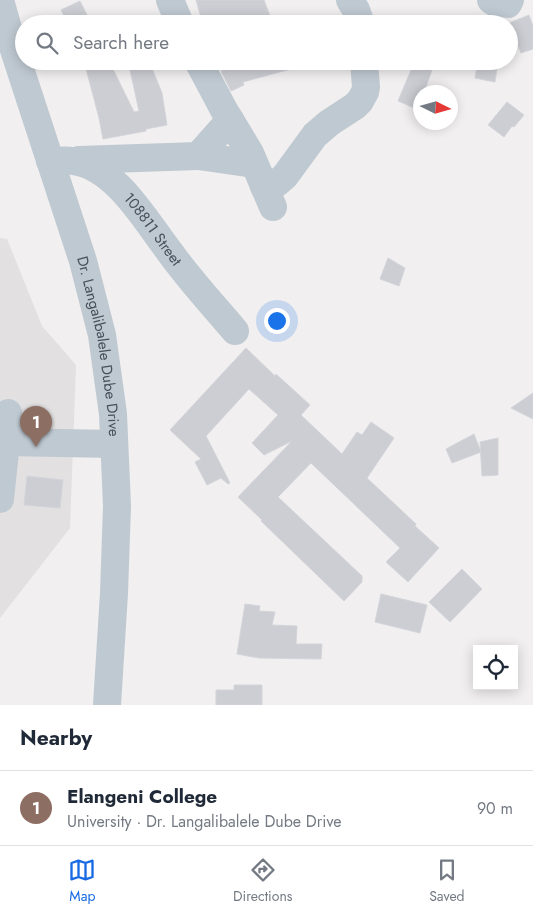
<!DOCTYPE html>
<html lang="en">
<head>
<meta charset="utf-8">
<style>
  body { margin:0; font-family:Jost,sans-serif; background:#f2f2f3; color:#1f2937 }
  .controls { position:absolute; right:15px; bottom:15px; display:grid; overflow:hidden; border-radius:0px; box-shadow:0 2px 12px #0003 }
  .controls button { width:45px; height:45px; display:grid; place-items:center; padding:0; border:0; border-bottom:1px solid #e0e1e3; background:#fff; color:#1f2937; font:25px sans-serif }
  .compass { position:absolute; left:413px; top:85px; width:45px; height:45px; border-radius:50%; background:#fff; box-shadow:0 2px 12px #0003; rotate:95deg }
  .you { position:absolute; left:276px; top:320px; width:18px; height:18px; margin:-12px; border:4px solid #fff; border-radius:50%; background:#1a73e8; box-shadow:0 0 0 8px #1a73e833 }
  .badge { display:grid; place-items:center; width:32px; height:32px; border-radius:50%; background:#176ae3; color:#fff; font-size:16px; font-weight:700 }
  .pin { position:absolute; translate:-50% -41px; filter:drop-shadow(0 1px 2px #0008) }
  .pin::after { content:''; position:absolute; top:26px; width:18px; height:15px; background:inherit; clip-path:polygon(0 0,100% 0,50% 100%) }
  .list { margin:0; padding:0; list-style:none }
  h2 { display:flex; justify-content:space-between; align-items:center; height:65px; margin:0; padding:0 20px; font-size:21px }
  h2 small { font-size:16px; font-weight:400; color:#747a83 }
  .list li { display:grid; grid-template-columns:32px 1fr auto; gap:15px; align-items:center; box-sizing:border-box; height:75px; padding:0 20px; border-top:1px solid #e0e1e3 }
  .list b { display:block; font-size:19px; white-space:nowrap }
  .list p { margin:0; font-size:16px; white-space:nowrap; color:#747a83 }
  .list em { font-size:16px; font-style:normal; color:#747a83 }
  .icon { flex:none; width:28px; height:28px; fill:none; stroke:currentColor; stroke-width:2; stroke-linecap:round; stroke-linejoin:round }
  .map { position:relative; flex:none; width:533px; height:705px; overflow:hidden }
  .search { position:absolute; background:#fff; box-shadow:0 2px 12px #0003; left:15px; right:15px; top:15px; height:55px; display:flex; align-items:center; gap:12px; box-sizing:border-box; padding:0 18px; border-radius:28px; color:#747a83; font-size:19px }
  .sheet { height:140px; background:#fff }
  nav { display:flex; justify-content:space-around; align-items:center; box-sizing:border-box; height:70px; border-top:1px solid #e0e1e3; background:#fff; font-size:14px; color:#747a83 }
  nav a { display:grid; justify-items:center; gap:2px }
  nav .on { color:#176ae3 }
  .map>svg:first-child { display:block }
  .education { fill:#e2e0e1 }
  .building { fill:#ccced4; stroke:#d3d5da }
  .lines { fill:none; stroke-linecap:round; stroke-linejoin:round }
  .minor { stroke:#bfc9d1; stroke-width:28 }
  .labels { text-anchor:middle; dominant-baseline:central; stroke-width:4.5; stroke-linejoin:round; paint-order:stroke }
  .street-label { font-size:15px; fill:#47515c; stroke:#fff }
</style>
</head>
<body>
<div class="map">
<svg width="533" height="705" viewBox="0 0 533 705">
  <rect width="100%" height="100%" fill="#f1efef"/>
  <!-- education -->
  <polygon class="education" points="0,238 7,239 42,326 76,365 70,528 0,618"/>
  <!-- building -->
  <g class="building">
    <polygon points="196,0 264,0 273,24 203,24"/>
    <polygon points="80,1 87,15 68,24 61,10"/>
    <polygon points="529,15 533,26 533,49 521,53 509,23"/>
    <polygon points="84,61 109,61 134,112 139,111 128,61 149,61 162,93 167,125 146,129 146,131 103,139 99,118"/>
    <polygon points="245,61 301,61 302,66 243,82 244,85 231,91 221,71"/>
    <polygon points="478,61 498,61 495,82 475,78"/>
    <polygon points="414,63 432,70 424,92 420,92 420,100 417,109 398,101"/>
    <polygon points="507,102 524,115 514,127 512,126 504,137 488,125"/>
    <polygon points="388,258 405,268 399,286 380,279"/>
    <polygon points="246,348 275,376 276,374 310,405 301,415 342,454 357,432 362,435 371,422 394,438 367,478 416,524 415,526 439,548 408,582 386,562 400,548 311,463 278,497 362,576 362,582 344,601 261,521 262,520 238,497 292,441 264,455 252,443 278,415 249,389 206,436 230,483 228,484 221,478 207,485 195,462 201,459 170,430"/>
    <polygon points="533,393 533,419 511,408"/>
    <polygon points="474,434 481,452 452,463 446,449"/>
    <polygon points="498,438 498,475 482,476 480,442"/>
    <polygon points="27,476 63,480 60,508 24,505"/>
    <polygon points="462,569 482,589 450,622 429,602"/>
    <polygon points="381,594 427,605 420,633 375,622"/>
    <polygon points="245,604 260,606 259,611 275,612 272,625 297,626 296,644 322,644 321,659 259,658 237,654"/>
    <polygon points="234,685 262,685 262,705 216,705 216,690 234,690"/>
  </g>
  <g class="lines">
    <!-- minor -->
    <g class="minor">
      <path id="s1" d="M0,0L14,50L83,261L102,335L113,414L117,506L114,593L107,705"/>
      <polyline points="170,0 180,24"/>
      <polyline points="350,0 356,10 361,24"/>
      <polyline points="491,0 494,2 508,4 510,0"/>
      <polyline points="198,61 224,110 250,153 273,207"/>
      <polyline points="198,156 254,164"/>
      <polyline points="79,160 198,156 230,120"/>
      <path id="s2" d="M50,161C57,161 66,160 73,161C116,167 145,220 169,251C189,279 213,305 235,331"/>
      <polyline points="264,187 277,183 285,176 315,135 329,123 355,106 360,101 365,92 366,87 364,61"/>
      <polyline points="0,441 6,442 8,413"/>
      <polyline points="0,499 6,442 114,444"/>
    </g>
  </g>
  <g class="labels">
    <!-- street labels -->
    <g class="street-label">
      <text stroke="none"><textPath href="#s2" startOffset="131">108811 Street</textPath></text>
      <text stroke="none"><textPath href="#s1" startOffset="361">Dr. Langalibalele Dube Drive</textPath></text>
    </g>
  </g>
</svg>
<div class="controls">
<button><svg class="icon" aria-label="locate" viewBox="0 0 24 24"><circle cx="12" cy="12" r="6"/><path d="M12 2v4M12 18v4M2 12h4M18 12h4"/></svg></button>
</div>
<svg class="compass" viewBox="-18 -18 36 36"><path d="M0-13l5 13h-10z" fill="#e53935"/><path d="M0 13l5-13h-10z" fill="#747a83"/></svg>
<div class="you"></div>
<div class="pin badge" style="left:36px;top:447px;background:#8d6e63">1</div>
<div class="search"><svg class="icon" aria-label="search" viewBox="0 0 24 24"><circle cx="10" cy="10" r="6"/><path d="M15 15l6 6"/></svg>Search here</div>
</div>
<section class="sheet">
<h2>Nearby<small></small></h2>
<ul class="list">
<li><span class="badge" style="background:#8d6e63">1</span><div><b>Elangeni College</b><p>University · Dr. Langalibalele Dube Drive</p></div><em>90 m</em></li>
</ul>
</section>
<nav>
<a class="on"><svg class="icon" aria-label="map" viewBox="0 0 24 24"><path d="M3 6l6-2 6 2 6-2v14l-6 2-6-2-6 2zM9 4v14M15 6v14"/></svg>Map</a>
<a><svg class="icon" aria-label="directions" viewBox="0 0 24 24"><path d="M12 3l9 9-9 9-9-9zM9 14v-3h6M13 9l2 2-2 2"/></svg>Directions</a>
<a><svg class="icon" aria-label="saved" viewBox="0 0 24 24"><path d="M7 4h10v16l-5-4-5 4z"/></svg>Saved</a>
</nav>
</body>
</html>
